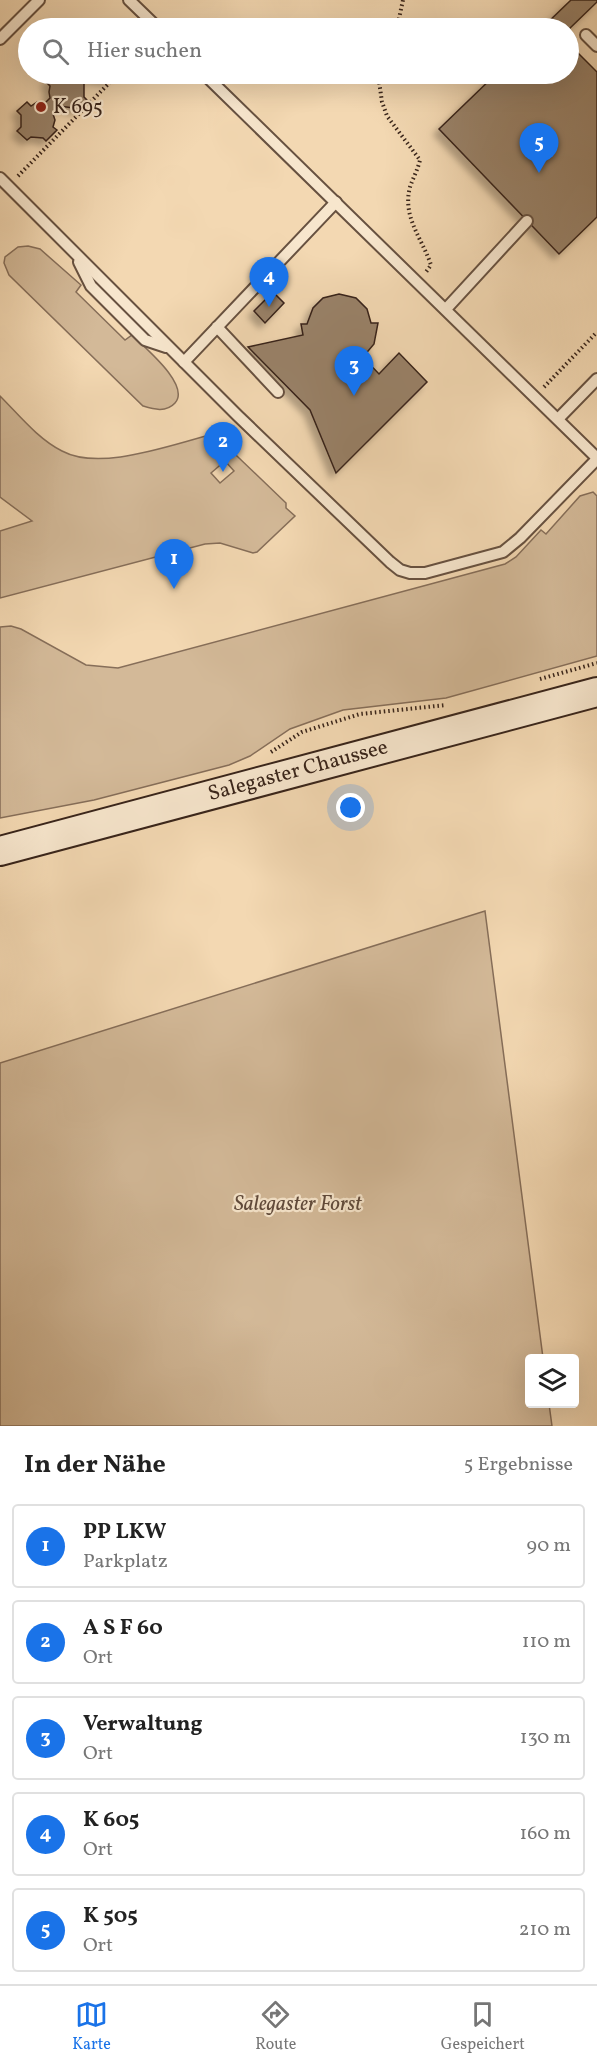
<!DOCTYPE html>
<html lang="de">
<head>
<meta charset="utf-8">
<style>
  body { margin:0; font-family:Vollkorn,serif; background:#f6f6f6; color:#222 }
  .controls { position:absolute; right:18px; bottom:18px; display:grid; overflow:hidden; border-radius:6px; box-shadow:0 6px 24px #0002 }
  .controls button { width:54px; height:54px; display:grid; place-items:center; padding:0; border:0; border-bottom:2px solid #e0e0e0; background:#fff; color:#222; font:30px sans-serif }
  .you { position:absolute; left:351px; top:808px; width:21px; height:21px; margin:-15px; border:4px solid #fff; border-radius:50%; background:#1a73e8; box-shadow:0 0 0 9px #1a73e833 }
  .badge { display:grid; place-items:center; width:39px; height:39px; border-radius:50%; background:#1a73e8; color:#fff; font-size:20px; font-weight:700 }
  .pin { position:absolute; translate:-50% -50px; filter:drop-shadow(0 2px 3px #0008) }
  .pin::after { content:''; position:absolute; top:32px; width:21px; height:18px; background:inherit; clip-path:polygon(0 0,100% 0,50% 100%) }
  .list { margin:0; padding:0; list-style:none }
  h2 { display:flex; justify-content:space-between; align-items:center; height:78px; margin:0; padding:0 24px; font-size:26px }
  h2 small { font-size:20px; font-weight:400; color:#767676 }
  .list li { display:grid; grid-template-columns:39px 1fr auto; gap:18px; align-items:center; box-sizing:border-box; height:84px; margin:0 12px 12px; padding:0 12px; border:2px solid #e0e0e0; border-radius:6px }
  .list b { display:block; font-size:22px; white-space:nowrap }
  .list p { margin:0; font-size:20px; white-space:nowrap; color:#767676 }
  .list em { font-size:20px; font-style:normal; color:#767676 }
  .icon { flex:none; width:33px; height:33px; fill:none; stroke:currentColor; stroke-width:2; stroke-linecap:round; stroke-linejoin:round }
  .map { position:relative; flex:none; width:597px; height:1426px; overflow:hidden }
  .search { position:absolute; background:#fff; box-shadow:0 6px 24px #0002; left:18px; right:18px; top:18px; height:66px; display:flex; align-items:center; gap:15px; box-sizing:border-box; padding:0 21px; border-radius:33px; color:#767676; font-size:22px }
  .sheet { height:558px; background:#fff }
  nav { display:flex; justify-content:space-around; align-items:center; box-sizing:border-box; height:84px; border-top:2px solid #e0e0e0; background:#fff; font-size:16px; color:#767676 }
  nav a { display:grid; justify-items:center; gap:3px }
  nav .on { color:#1a73e8 }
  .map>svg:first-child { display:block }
  .green { fill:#d3b998; stroke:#866e59; stroke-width:1.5; fill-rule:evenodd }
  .building { fill:#998269; stroke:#38241a; stroke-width:1.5; filter:url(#shadow) }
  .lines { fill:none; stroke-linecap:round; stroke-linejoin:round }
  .service-casing { stroke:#675140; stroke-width:14 }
  .secondary-casing { stroke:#38241a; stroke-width:32 }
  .path { stroke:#38241a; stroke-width:4; stroke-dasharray:1.5 3; stroke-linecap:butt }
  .service { stroke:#f7e6cd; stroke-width:10 }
  .secondary { stroke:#f7e6cd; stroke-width:28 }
  .poi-dot { fill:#8f2418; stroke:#f7e6cd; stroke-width:2 }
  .labels { text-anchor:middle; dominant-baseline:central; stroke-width:4.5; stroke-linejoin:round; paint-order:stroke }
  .poi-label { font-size:21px; fill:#38241a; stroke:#f7e6cd; text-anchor:start }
  .street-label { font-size:21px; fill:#38241a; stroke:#f7e6cd }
  .park-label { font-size:21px; font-style:italic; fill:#5f493a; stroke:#f7e6cd }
</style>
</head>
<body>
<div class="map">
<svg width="597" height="1426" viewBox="0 0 597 1426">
  <defs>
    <filter id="shadow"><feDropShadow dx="-5.5" dy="5.5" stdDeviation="3" flood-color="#0004"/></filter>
  </defs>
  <rect width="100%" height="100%" fill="#f3d8b2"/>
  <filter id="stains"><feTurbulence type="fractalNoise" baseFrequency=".00333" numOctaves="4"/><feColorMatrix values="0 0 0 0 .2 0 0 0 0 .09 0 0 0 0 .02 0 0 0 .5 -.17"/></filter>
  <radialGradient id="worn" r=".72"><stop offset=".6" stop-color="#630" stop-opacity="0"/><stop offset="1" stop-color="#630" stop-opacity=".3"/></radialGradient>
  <!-- green -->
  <g class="green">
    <path d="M28,246L40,249L81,285L76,292L125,340L132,335C144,347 191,385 175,403C166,413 153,409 143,406L9,275L4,263L5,257L18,247Z"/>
    <path d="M0,396C19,415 38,439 62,451C101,472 172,444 214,434L286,503V508L295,516L257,552L253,553L220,543L205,544L0,598V531L32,521L0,497ZM225,461L234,471L220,483L211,473Z"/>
    <polygon points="593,492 597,496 597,656 446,698 343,710 290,729 250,756 229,765 94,800 0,818 0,627 11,626 21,629 86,665 118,668 505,564 516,557 541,530 546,534 580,496"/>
    <polygon points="485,911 543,1358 530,1358 530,1404 549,1404 552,1426 0,1426 0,1063"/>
  </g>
  <!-- building -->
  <g class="building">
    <polygon points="571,0 597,0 597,2 568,30 542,28"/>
    <polygon points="568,43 597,72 597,217 559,254 439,129 496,74 568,74"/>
    <polygon points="55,74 60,76 65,74 114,74 107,81 104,78 98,79 91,76 84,84 84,97 87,100 76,111 73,108 60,106 53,114 55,120 53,127 57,130 46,141 43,138 31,137 27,140 17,131 21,127 21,115 17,111 27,102 31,106 37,102 44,104 50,98 49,92 50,86 46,82"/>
    <polygon points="273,292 284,303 265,323 254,311"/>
    <polygon points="339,294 356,298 367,309 371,323 378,323 374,344 363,357 379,374 399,353 427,382 336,473 310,410 248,347 303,335 301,324 307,324 313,308 323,298"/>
  </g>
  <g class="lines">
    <defs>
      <g id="service">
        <polyline points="129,0 158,28"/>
        <polyline points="586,35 597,46"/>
        <polyline points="0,39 39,0"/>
        <polyline points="204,74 597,458"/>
        <polyline points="0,178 238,416 390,562 400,570 410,573 425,573 503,552 520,538 597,459"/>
        <polyline points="79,262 91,286 145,340 166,347"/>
        <polyline points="446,309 527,221"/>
        <polyline points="217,327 278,392"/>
        <polyline points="184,362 336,202"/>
        <polyline points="558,419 597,379"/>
      </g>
      <polyline id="secondary" points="0,851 597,692"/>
    </defs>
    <!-- service casing -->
    <use href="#service" class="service-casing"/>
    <!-- secondary casing -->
    <use href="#secondary" class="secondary-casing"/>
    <!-- path -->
    <g class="path">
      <polyline points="397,28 403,0"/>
      <path d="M378,74L382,102L387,116L420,160C418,169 413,178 410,187C402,217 422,238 431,265L426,272"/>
      <polyline points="18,176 118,74"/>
      <polyline points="544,387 597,332"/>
      <polyline points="540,679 597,663"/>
      <polyline points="271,752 302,732 360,714 446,705"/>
    </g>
    <!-- service -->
    <use href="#service" class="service"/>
    <!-- secondary -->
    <use href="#secondary" class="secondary"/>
  </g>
  <!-- markers -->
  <circle class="poi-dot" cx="41" cy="107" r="6"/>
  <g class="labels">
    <!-- poi labels -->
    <g class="poi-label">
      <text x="53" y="107">K 695</text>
    </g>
    <!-- street labels -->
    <g class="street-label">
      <text transform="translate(298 771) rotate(-15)">Salegaster Chaussee</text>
    </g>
    <!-- park labels -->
    <g class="park-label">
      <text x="298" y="1204">Salegaster Forst</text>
    </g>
  </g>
  <rect width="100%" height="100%" filter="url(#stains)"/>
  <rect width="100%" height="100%" fill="url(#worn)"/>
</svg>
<div class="controls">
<button><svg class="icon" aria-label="layers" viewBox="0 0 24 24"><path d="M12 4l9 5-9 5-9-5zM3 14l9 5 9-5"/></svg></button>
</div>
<div class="you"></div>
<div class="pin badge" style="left:174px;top:589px">1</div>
<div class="pin badge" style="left:223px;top:472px">2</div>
<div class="pin badge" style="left:354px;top:396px">3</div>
<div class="pin badge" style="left:269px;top:307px">4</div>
<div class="pin badge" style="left:539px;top:173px">5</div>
<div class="search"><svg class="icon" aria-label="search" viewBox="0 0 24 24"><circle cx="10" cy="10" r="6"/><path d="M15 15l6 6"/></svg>Hier suchen</div>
</div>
<section class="sheet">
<h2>In der Nähe<small>5 Ergebnisse</small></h2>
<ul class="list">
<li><span class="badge">1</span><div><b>PP LKW</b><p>Parkplatz</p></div><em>90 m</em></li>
<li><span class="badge">2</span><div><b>A S F 60</b><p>Ort</p></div><em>110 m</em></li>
<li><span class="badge">3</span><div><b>Verwaltung</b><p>Ort</p></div><em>130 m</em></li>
<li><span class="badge">4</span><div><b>K 605</b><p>Ort</p></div><em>160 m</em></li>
<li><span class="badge">5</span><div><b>K 505</b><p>Ort</p></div><em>210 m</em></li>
</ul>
</section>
<nav>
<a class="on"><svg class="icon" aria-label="map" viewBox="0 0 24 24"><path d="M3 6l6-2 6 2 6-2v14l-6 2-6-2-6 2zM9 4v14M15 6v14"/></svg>Karte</a>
<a><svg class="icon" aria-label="directions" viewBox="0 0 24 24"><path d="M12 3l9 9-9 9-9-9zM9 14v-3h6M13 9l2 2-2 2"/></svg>Route</a>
<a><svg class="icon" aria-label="saved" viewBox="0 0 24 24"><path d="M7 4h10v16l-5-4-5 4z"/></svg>Gespeichert</a>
</nav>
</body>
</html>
